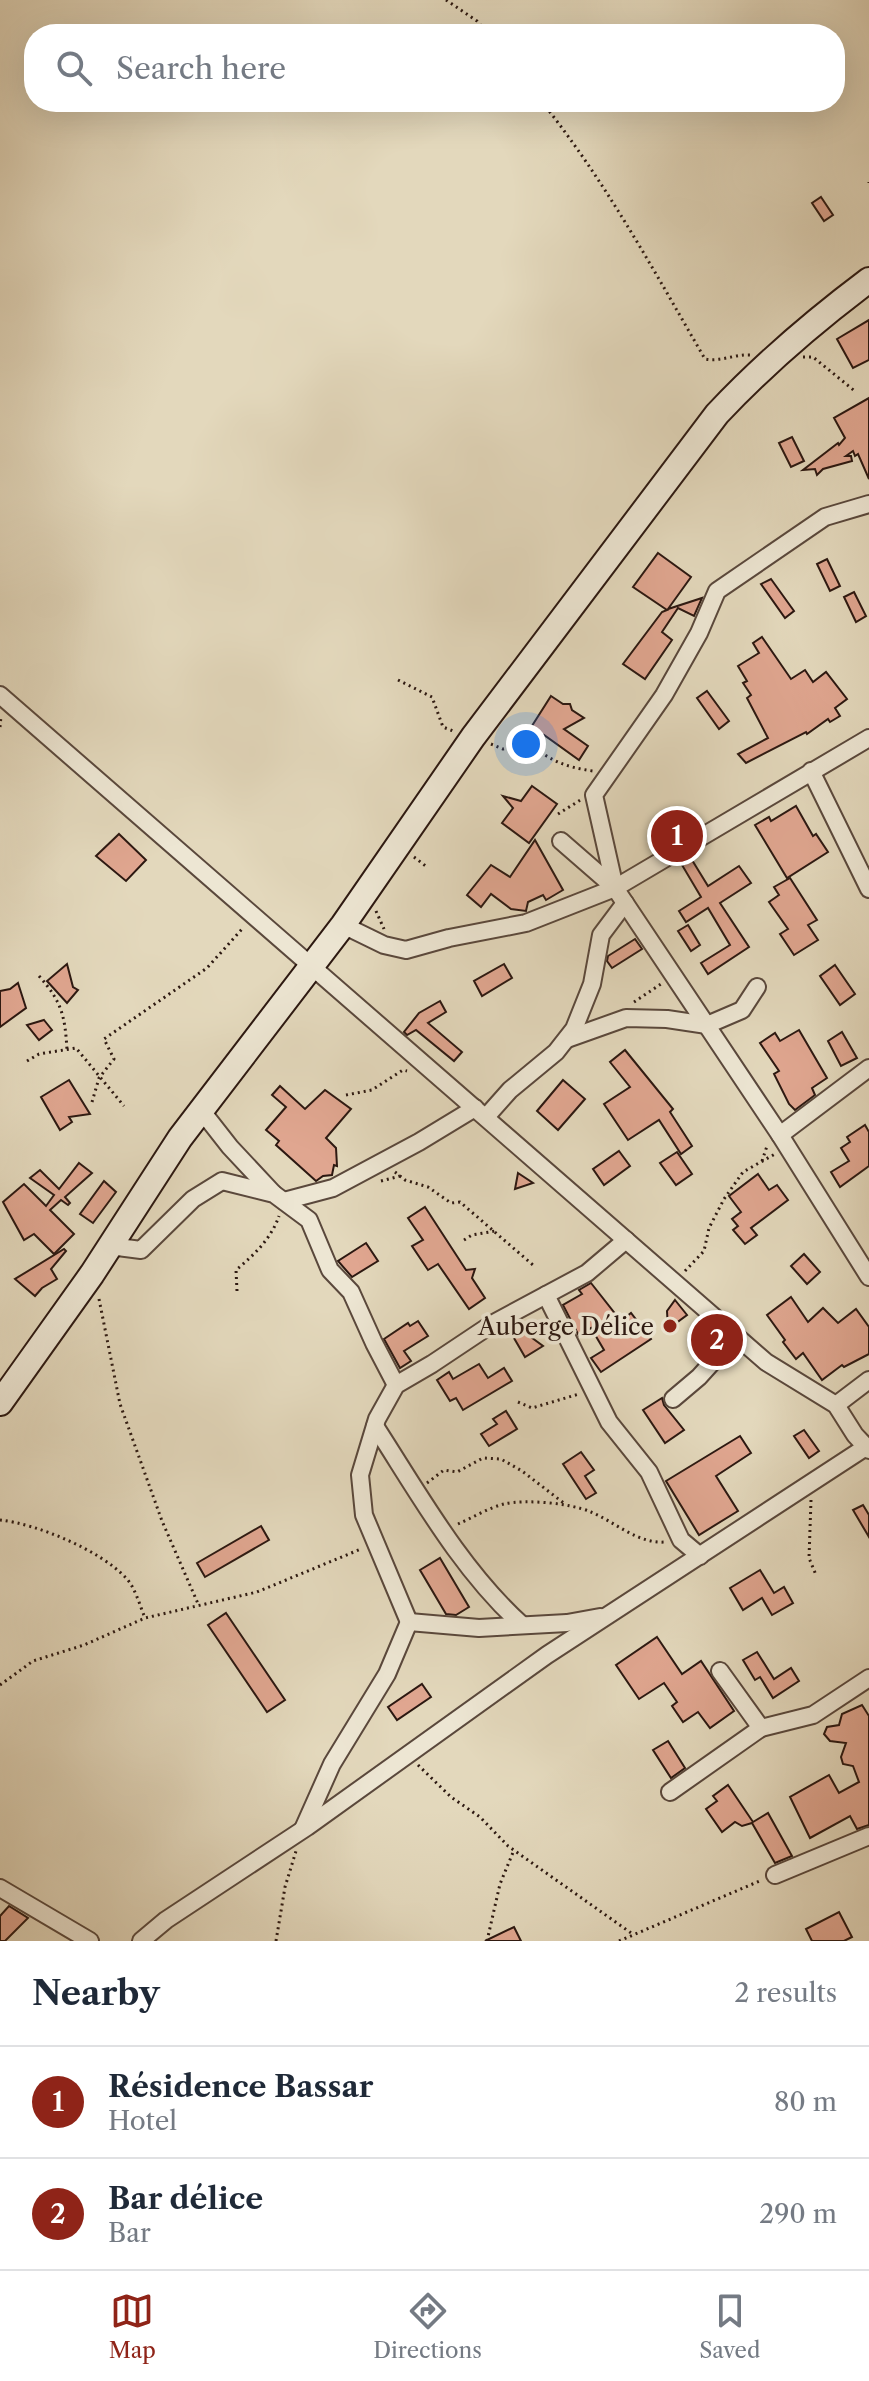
<!DOCTYPE html>
<html lang="en">
<head>
<meta charset="utf-8">
<style>
  body { margin:0; font-family:"Libre Caslon Text",serif; background:#f6f6f7; color:#1f2937 }
  .you { position:absolute; left:526px; top:744px; width:28px; height:28px; margin:-20px; border:6px solid #fff; border-radius:50%; background:#1a73e8; box-shadow:0 0 0 12px #1a73e833 }
  .badge { display:grid; place-items:center; width:52px; height:52px; border-radius:50%; background:#8f2418; color:#fff; font-size:26px; font-weight:700 }
  .pin { position:absolute; translate:-50% -50%; border:4px solid #fff; box-shadow:0 2px 8px #0006 }
  .list { margin:0; padding:0; list-style:none }
  h2 { display:flex; justify-content:space-between; align-items:center; height:104px; margin:0; padding:0 32px; font-size:34px }
  h2 small { font-size:26px; font-weight:400; color:#747a83 }
  .list li { display:grid; grid-template-columns:52px 1fr auto; gap:24px; align-items:center; box-sizing:border-box; height:112px; padding:0 32px; border-top:2px solid #e0e1e3 }
  .list b { display:block; font-size:30px; white-space:nowrap }
  .list p { margin:0; font-size:26px; white-space:nowrap; color:#747a83 }
  .list em { font-size:26px; font-style:normal; color:#747a83 }
  .icon { flex:none; width:44px; height:44px; fill:none; stroke:currentColor; stroke-width:2; stroke-linecap:round; stroke-linejoin:round }
  .map { position:relative; flex:none; width:869px; height:1941px; overflow:hidden }
  .search { position:absolute; background:#fff; box-shadow:0 8px 32px #0002; left:24px; right:24px; top:24px; height:88px; display:flex; align-items:center; gap:20px; box-sizing:border-box; padding:0 28px; border-radius:32px; color:#747a83; font-size:30px }
  .sheet { height:328px; background:#fff }
  nav { display:flex; justify-content:space-around; align-items:center; box-sizing:border-box; height:112px; border-top:2px solid #e0e1e3; background:#fff; font-size:22px; color:#747a83 }
  nav a { display:grid; justify-items:center; gap:4px }
  nav .on { color:#8f2418 }
  .map>svg:first-child { display:block }
  .building { fill:#e0a690; stroke:#2c1811; stroke-width:2 }
  .lines { fill:none; stroke-linecap:round; stroke-linejoin:round }
  .street-casing { stroke:#5a483c; stroke-width:20 }
  .secondary-casing { stroke:#2c1811; stroke-width:28 }
  .path { stroke:#2c1811; stroke-width:3; stroke-dasharray:2 4; stroke-linecap:butt }
  .street { stroke:#ede6d3; stroke-width:16 }
  .secondary { stroke:#ede6d3; stroke-width:24 }
  .poi-dot { fill:#8f2418; stroke:#ede6d3; stroke-width:3 }
  .labels { text-anchor:middle; dominant-baseline:central; stroke-width:7; stroke-linejoin:round; paint-order:stroke }
  .poi-label { font-size:24px; fill:#2c1811; stroke:#ede6d3; text-anchor:end }
</style>
</head>
<body>
<div class="map">
<svg width="869" height="1941" viewBox="0 0 869 1941">
  <rect width="100%" height="100%" fill="#e3d8bc"/>
  <filter id="stains"><feTurbulence type="fractalNoise" baseFrequency=".0025" numOctaves="4"/><feColorMatrix values="0 0 0 0 .2 0 0 0 0 .09 0 0 0 0 .02 0 0 0 .5 -.17"/></filter>
  <radialGradient id="worn" r=".72"><stop offset=".6" stop-color="#630" stop-opacity="0"/><stop offset="1" stop-color="#630" stop-opacity=".3"/></radialGradient>
  <!-- building -->
  <g class="building">
    <polygon points="821,197 833,215 824,221 812,203"/>
    <polygon points="869,320 869,360 853,368 837,339"/>
    <polygon points="869,398 869,479 858,454 855,456 853,451 846,456 851,456 852,461 823,469 817,475 815,469 803,470 838,443 839,445 845,438 834,418"/>
    <polygon points="792,437 804,461 791,467 779,443"/>
    <polygon points="658,553 691,577 668,609 702,598 694,616 678,608 662,632 672,640 645,679 623,664 662,612 667,610 633,587"/>
    <polygon points="827,559 840,586 830,591 817,564"/>
    <polygon points="771,579 794,611 785,618 761,584"/>
    <polygon points="854,592 866,616 856,622 844,597"/>
    <polygon points="762,637 791,679 805,670 813,682 826,672 847,699 835,708 840,716 830,722 828,719 807,734 806,732 746,763 738,754 768,738 747,698 751,695 743,683 747,681 738,666 759,653 753,643"/>
    <polygon points="707,691 729,721 719,729 697,698"/>
    <polygon points="551,696 563,704 570,704 572,710 584,718 564,729 588,746 579,760 544,735 542,738 530,729"/>
    <polygon points="532,786 557,804 529,843 502,823 513,808 503,796 521,801"/>
    <polygon points="796,806 813,836 816,834 828,852 787,878 755,825 769,817 771,821"/>
    <polygon points="119,834 146,860 126,881 96,856"/>
    <polygon points="535,840 563,890 546,900 543,895 528,902 526,911 511,909 491,894 481,907 467,895 491,865 510,877"/>
    <polygon points="692,860 708,886 739,866 751,883 720,903 749,947 708,974 701,963 730,945 708,908 686,922 679,911 701,897 682,865"/>
    <polygon points="790,878 817,920 808,925 818,940 794,955 780,934 788,929 769,902 779,895 774,887"/>
    <polygon points="688,925 700,945 691,951 678,931"/>
    <polygon points="635,939 642,949 612,968 607,961 608,956"/>
    <polygon points="67,964 73,987 78,990 67,1003 47,981"/>
    <polygon points="504,964 512,978 482,996 474,981"/>
    <polygon points="835,965 855,994 840,1005 820,976"/>
    <polygon points="18,983 26,1008 0,1027 0,991 10,989"/>
    <polygon points="440,1001 446,1012 428,1023 462,1052 454,1061 416,1030 407,1035 404,1032 419,1013"/>
    <polygon points="44,1020 52,1030 39,1040 27,1025"/>
    <polygon points="799,1030 827,1078 812,1088 815,1095 795,1110 789,1104 774,1074 779,1071 760,1043 775,1033 780,1041"/>
    <polygon points="842,1032 857,1058 841,1066 828,1041"/>
    <polygon points="625,1050 673,1109 670,1112 692,1146 681,1154 659,1120 628,1140 604,1104 630,1087 610,1062"/>
    <polygon points="69,1080 90,1114 69,1117 72,1122 60,1130 41,1097"/>
    <polygon points="563,1080 585,1099 558,1130 537,1111"/>
    <polygon points="280,1086 305,1109 325,1090 351,1109 326,1138 336,1148 337,1166 334,1165 332,1175 323,1176 316,1181 276,1145 279,1141 266,1130 286,1107 272,1095"/>
    <polygon points="865,1125 869,1132 869,1166 840,1187 831,1172 849,1161 841,1148 850,1142 847,1137"/>
    <polygon points="619,1151 630,1166 604,1185 593,1169"/>
    <polygon points="677,1152 692,1174 676,1185 660,1163"/>
    <polygon points="79,1163 92,1173 65,1197 70,1203 68,1205 61,1200 50,1210 74,1234 54,1254 34,1234 24,1240 3,1202 24,1184 46,1206 54,1195 30,1178 40,1170 59,1189"/>
    <polygon points="518,1173 533,1183 515,1189"/>
    <polygon points="758,1174 769,1190 777,1185 788,1200 751,1228 757,1235 745,1244 733,1230 738,1226 732,1219 741,1212 729,1196"/>
    <polygon points="104,1181 116,1192 93,1223 80,1214"/>
    <polygon points="425,1207 466,1270 475,1269 472,1278 485,1298 469,1309 438,1264 428,1270 412,1246 423,1240 408,1218"/>
    <polygon points="366,1243 378,1261 352,1277 338,1261"/>
    <polygon points="64,1249 66,1251 51,1269 57,1279 42,1288 35,1296 15,1279"/>
    <polygon points="804,1254 820,1272 807,1284 791,1266"/>
    <polygon points="591,1283 621,1321 631,1313 651,1339 601,1372 591,1358 604,1350 591,1328 579,1336 563,1305 582,1294 579,1290"/>
    <polygon points="791,1297 808,1322 823,1308 838,1323 856,1309 869,1327 869,1354 844,1367 842,1365 822,1380 803,1353 796,1359 783,1342 785,1340 767,1315"/>
    <polygon points="675,1300 687,1315 668,1329 667,1311"/>
    <polygon points="418,1321 428,1336 404,1351 411,1361 400,1368 384,1339 408,1323 410,1326"/>
    <polygon points="524,1332 543,1346 525,1357 514,1338"/>
    <polygon points="479,1364 488,1378 504,1368 512,1381 463,1410 456,1398 450,1401 437,1380 449,1372 453,1379"/>
    <polygon points="662,1398 664,1405 684,1430 665,1443 643,1410"/>
    <polygon points="506,1411 517,1429 489,1446 481,1434 497,1424 493,1419"/>
    <polygon points="804,1430 819,1451 809,1458 794,1436"/>
    <polygon points="740,1436 751,1453 716,1476 738,1511 699,1535 666,1481"/>
    <polygon points="581,1452 594,1470 585,1476 596,1493 586,1499 563,1464"/>
    <polygon points="863,1505 869,1515 869,1537 853,1510"/>
    <polygon points="261,1526 269,1540 205,1577 197,1563"/>
    <polygon points="440,1558 469,1607 456,1615 446,1614 420,1570"/>
    <polygon points="760,1570 774,1593 784,1587 793,1603 772,1615 762,1598 743,1610 730,1588"/>
    <polygon points="226,1613 285,1700 267,1712 208,1625"/>
    <polygon points="657,1637 682,1674 701,1661 734,1711 710,1728 698,1712 683,1722 672,1706 677,1702 664,1683 639,1699 616,1665"/>
    <polygon points="757,1652 774,1679 791,1668 799,1681 773,1698 760,1677 755,1680 743,1660"/>
    <polygon points="422,1684 431,1697 397,1720 388,1707"/>
    <polygon points="862,1705 869,1716 869,1825 857,1829 850,1816 810,1838 790,1797 829,1775 839,1793 859,1782 853,1766 843,1764 841,1757 846,1743 830,1741 824,1734 827,1727 839,1725 842,1714"/>
    <polygon points="668,1741 685,1768 671,1778 653,1750"/>
    <polygon points="728,1785 753,1822 768,1813 792,1856 775,1863 752,1823 742,1826 735,1822 722,1832 706,1809 717,1801 713,1796"/>
    <polygon points="9,1906 28,1918 5,1941 0,1941 0,1916"/>
    <polygon points="839,1912 852,1937 844,1941 812,1941 806,1929"/>
    <polygon points="514,1927 521,1941 485,1941"/>
  </g>
  <g class="lines">
    <defs>
      <g id="street">
        <polyline points="0,695 766,1362 836,1405 855,1435 869,1450"/>
        <polyline points="811,771 869,889"/>
        <polyline points="561,841 615,888 780,1135 869,1277"/>
        <polyline points="615,888 594,795 664,695 699,633 717,591 825,517 869,504"/>
        <polyline points="343,925 384,945 406,950 449,938 526,923 615,888 869,738"/>
        <polyline points="567,1039 626,1018 667,1019 707,1025 742,1010 757,987"/>
        <polyline points="201,1110 230,1147 273,1193"/>
        <polyline points="486,1117 510,1090 556,1052 574,1029 592,984 601,935 625,903"/>
        <polyline points="780,1135 869,1068"/>
        <polyline points="284,1201 333,1188 419,1142 475,1108"/>
        <polyline points="110,1246 141,1250 193,1199 222,1181 274,1194 309,1220 330,1270 351,1292 374,1343 396,1385"/>
        <polyline points="546,1295 609,1422 649,1472 681,1540 700,1556"/>
        <polyline points="673,1399 699,1377 736,1336"/>
        <polyline points="836,1405 869,1380"/>
        <path d="M375,1426C419,1494 461,1570 522,1625"/>
        <polyline points="409,1622 364,1515 360,1475 377,1419 396,1385 432,1364 492,1324 587,1273 626,1240"/>
        <polyline points="720,1671 761,1728 813,1715 869,1678"/>
        <polyline points="670,1792 761,1728"/>
        <polyline points="303,1829 332,1764 387,1674 409,1622 479,1628 567,1623 600,1617"/>
        <polyline points="775,1875 869,1836"/>
        <polyline points="0,1888 90,1941"/>
        <polyline points="141,1941 166,1920 307,1827 547,1655 866,1447"/>
      </g>
      <path id="secondary" d="M0,1403L92,1274L180,1138L343,925L473,737L717,414C765,363 813,322 869,280"/>
    </defs>
    <!-- street casing -->
    <use href="#street" class="street-casing"/>
    <!-- secondary casing -->
    <use href="#secondary" class="secondary-casing"/>
    <!-- path -->
    <g class="path">
      <polyline points="446,0 477,21 488,34"/>
      <path d="M542,102C606,182 654,271 705,359C721,362 734,354 751,355"/>
      <polyline points="869,182 869,183"/>
      <polyline points="803,357 813,357 856,392"/>
      <polyline points="398,680 432,697 443,727 453,731"/>
      <polyline points="0,727 1,716"/>
      <path d="M491,744L503,749L528,743C551,761 565,767 593,771"/>
      <polyline points="558,814 582,799"/>
      <polyline points="414,857 427,867"/>
      <polyline points="376,911 384,929"/>
      <path d="M39,976C62,1002 65,1016 67,1050"/>
      <polyline points="634,1002 661,984"/>
      <polyline points="27,1061 39,1054 76,1048 124,1106"/>
      <polyline points="346,1095 372,1090 403,1070 407,1071"/>
      <polyline points="92,1102 99,1078 114,1059 104,1039 207,968 243,928"/>
      <polyline points="762,1161 767,1146"/>
      <polyline points="395,1172 405,1180 428,1187 451,1203 460,1202 533,1265"/>
      <polyline points="381,1181 400,1176"/>
      <polyline points="464,1240 472,1235 495,1231"/>
      <polyline points="685,1271 704,1251 709,1228 724,1199 743,1172 775,1154"/>
      <path d="M237,1291L236,1270C254,1255 271,1239 279,1216"/>
      <polyline points="99,1299 120,1404 162,1521 199,1606"/>
      <polyline points="518,1402 532,1408 579,1394"/>
      <polyline points="427,1483 444,1470 457,1472 483,1458 501,1459 522,1471 565,1504"/>
      <polyline points="811,1500 809,1558 816,1575"/>
      <path d="M0,1520C37,1524 100,1550 126,1578C135,1587 140,1606 145,1618"/>
      <path d="M458,1524C472,1518 488,1508 504,1504C526,1499 570,1503 591,1512C615,1522 638,1544 665,1542"/>
      <polyline points="0,1685 33,1661 84,1645 145,1618 257,1592 361,1549"/>
      <polyline points="418,1765 451,1797 480,1817 508,1846 634,1935"/>
      <polyline points="276,1941 285,1887 296,1851"/>
      <polyline points="487,1941 500,1884 514,1850"/>
      <polyline points="619,1941 762,1880"/>
    </g>
    <!-- street -->
    <use href="#street" class="street"/>
    <!-- secondary -->
    <use href="#secondary" class="secondary"/>
  </g>
  <!-- markers -->
  <circle class="poi-dot" cx="670" cy="1326" r="8"/>
  <g class="labels">
    <!-- poi labels -->
    <g class="poi-label">
      <text x="654" y="1326">Auberge Délice</text>
    </g>
  </g>
  <rect width="100%" height="100%" filter="url(#stains)"/>
  <rect width="100%" height="100%" fill="url(#worn)"/>
</svg>
<div class="you"></div>
<div class="pin badge" style="left:677px;top:836px">1</div>
<div class="pin badge" style="left:717px;top:1340px">2</div>
<div class="search"><svg class="icon" aria-label="search" viewBox="0 0 24 24"><circle cx="10" cy="10" r="6"/><path d="M15 15l6 6"/></svg>Search here</div>
</div>
<section class="sheet">
<h2>Nearby<small>2 results</small></h2>
<ul class="list">
<li><span class="badge">1</span><div><b>Résidence Bassar</b><p>Hotel</p></div><em>80 m</em></li>
<li><span class="badge">2</span><div><b>Bar délice</b><p>Bar</p></div><em>290 m</em></li>
</ul>
</section>
<nav>
<a class="on"><svg class="icon" aria-label="map" viewBox="0 0 24 24"><path d="M3 6l6-2 6 2 6-2v14l-6 2-6-2-6 2zM9 4v14M15 6v14"/></svg>Map</a>
<a><svg class="icon" aria-label="directions" viewBox="0 0 24 24"><path d="M12 3l9 9-9 9-9-9zM9 14v-3h6M13 9l2 2-2 2"/></svg>Directions</a>
<a><svg class="icon" aria-label="saved" viewBox="0 0 24 24"><path d="M7 4h10v16l-5-4-5 4z"/></svg>Saved</a>
</nav>
</body>
</html>
